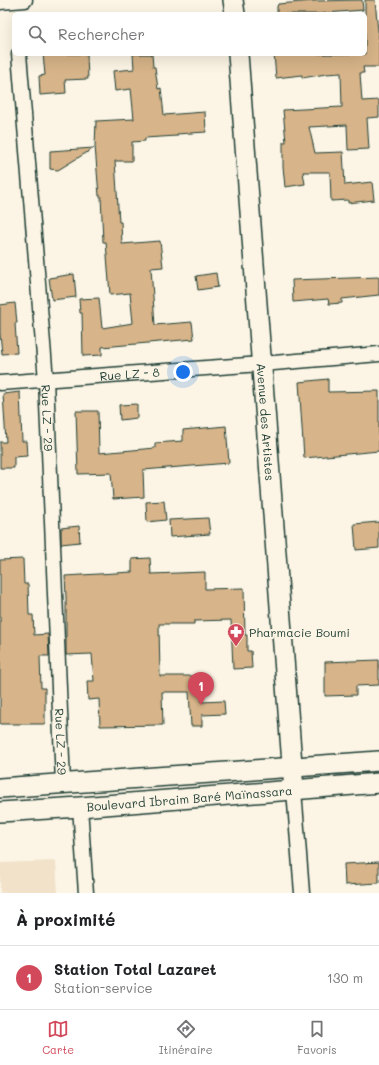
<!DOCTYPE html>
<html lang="fr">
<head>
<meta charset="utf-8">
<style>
  body { margin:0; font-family:Mali,sans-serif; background:#f6f6f6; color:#202124 }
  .you { position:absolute; left:183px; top:372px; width:14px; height:14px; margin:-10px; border:3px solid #fff; border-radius:50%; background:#1a73e8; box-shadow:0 0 0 6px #1a73e833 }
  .badge { display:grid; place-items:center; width:26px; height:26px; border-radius:50%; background:#d1495b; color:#fff; font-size:13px; font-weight:700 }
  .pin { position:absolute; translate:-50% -33px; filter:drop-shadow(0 1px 2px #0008) }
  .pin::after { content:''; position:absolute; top:21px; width:14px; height:12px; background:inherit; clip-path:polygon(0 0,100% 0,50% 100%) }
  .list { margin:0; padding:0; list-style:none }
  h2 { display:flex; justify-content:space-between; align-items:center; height:52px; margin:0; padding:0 16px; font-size:17px }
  h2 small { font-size:13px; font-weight:400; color:#757577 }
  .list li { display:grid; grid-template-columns:26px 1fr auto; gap:12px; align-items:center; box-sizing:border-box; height:64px; padding:0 16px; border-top:1px solid #e0e0e0 }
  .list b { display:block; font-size:15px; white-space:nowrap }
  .list p { margin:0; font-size:13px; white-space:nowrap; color:#757577 }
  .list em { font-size:13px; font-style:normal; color:#757577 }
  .icon { flex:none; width:22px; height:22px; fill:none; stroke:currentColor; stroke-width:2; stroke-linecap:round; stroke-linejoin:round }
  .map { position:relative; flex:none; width:379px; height:893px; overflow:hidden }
  .search { position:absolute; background:#fff; box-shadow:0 4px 16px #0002; left:12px; right:12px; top:12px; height:44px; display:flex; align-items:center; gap:10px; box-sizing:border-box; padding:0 14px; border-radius:6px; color:#757577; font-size:15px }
  .sheet { height:116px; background:#fff }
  nav { display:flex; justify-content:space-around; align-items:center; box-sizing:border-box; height:56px; border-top:1px solid #e0e0e0; background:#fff; font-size:11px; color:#757577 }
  nav a { display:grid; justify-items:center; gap:2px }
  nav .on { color:#d1495b }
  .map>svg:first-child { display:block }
  .built { fill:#f1e2c9 }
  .building { fill:#d7b489; stroke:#1f3d34 }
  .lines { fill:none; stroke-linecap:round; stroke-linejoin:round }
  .street-casing { stroke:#1f3d34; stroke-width:17 }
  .secondary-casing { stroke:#1f3d34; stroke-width:22 }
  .street { stroke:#fcf5e5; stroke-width:14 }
  .secondary { stroke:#fcf5e5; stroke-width:19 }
  .labels { text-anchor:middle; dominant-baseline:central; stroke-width:4; stroke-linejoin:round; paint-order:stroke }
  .street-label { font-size:12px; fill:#1f3d34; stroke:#fcf5e5 }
  .poi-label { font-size:12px; fill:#1f3d34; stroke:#fcf5e5; text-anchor:start }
</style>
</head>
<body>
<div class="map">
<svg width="379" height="893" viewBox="0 0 379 893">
  <rect width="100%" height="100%" fill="#fcf5e5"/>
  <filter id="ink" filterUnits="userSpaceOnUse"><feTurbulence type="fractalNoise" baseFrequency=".025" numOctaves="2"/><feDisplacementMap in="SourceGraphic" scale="8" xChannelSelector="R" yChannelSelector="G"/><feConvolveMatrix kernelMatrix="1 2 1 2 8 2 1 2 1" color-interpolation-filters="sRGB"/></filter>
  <g filter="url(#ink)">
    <!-- built -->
    <polygon class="built" points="56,861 58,893 0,893 0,863"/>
    <!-- building -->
    <g class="building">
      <polygon points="362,0 363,10 316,14 277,14 277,6 278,5 278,4 314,1"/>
      <polygon points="365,0 375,0 379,42 379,67 363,67 364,73 360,73 362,101 379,100 379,117 367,118 369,149 348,150 347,125 309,127 315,153 343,152 345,185 372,182 374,200 348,203 348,200 331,201 330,172 303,172 305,184 285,187 283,167 283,142 286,142 283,110 342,107 341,73 326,74 302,78 302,75 276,78 274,54 365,54"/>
      <polygon points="43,54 87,54 88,79 65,80 66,93 40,95 39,76 45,75"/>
      <polygon points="133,54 152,54 153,67 155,67 158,89 161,88 164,115 205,112 206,132 177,134 177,136 145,138 145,141 132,142 132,161 115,161 119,222 121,222 122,244 160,241 163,267 151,268 155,325 192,322 194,339 102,347 102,355 83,356 82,313 80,313 79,299 99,298 102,328 133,323 130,293 110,295 106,242 103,242 101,196 99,196 95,146 96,121 134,119 131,89 115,91 113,71 134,69"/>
      <polygon points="94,148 58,170 50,169 50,151"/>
      <polygon points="216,273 218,287 198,290 196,276"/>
      <polygon points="74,274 76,297 52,300 49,278"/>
      <polygon points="379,277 379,295 342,299 342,303 329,304 328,299 293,302 292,280"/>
      <polygon points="15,303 17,323 15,323 17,353 2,354 0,333 0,305"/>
      <polygon points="328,379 328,392 379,391 379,451 304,458 299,382"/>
      <polygon points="20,392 22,441 26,441 27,456 14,457 14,468 0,468 0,442 6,442 3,394"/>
      <polygon points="137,404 137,418 120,420 119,405"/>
      <polygon points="76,411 98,411 99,453 155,448 155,443 183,441 183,430 226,426 229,463 143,470 144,497 113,499 111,473 78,474"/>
      <polygon points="164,501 166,520 147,522 146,502"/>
      <polygon points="208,518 210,534 170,537 169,520"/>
      <polygon points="379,522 379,548 356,550 354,524"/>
      <polygon points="79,526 80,542 61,544 61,528"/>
      <polygon points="150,558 151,574 205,572 205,589 244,588 245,635 247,635 247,651 251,651 252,668 233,669 231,620 194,621 194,624 159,624 160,676 202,676 202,702 224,701 225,714 202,715 202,726 191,726 189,692 162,692 163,725 100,726 99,699 88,700 87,681 94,681 92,654 66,655 66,597 65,576 132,572 132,559"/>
      <polygon points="23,559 24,584 28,584 29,615 33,615 34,635 48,634 49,656 40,656 41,688 45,688 45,724 0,724 0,560"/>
      <polygon points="379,660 379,685 356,686 356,695 325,696 325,662"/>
      <polygon points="379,862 379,883 345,885 344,864"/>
    </g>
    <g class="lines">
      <defs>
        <g id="street">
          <polyline points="0,2 25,0"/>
          <path id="s1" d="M19,54L46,380L63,783"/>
          <path id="s2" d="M0,383L262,364L379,354"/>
          <polyline points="294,790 302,893"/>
          <polyline points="80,807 86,893"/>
        </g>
        <g id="secondary">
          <polyline points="233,0 235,14"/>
          <path id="s3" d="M238,54L294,790"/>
          <polyline points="0,788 379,761"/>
          <path id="s4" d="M0,812L80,807L379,783"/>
        </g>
      </defs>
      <!-- street casing -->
      <use href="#street" class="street-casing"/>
      <!-- secondary casing -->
      <use href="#secondary" class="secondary-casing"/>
      <!-- street -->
      <use href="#street" class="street"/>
      <!-- secondary -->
      <use href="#secondary" class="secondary"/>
    </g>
  </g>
  <!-- icons -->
  <defs>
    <symbol id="pharmacy-pin" viewBox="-11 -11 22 30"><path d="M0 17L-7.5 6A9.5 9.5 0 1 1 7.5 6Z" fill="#d1495b" stroke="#fcf5e5"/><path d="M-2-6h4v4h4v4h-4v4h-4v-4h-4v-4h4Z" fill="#fff"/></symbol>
  </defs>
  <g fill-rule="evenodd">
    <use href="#pharmacy-pin" x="226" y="622" width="20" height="27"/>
  </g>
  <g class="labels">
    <!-- street labels -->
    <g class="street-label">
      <text stroke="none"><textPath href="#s2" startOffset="130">Rue LZ - 8</textPath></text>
      <text stroke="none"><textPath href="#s1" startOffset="365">Rue LZ - 29</textPath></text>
      <text stroke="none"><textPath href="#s3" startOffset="369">Avenue des Artistes</textPath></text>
      <text stroke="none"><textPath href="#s1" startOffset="689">Rue LZ - 29</textPath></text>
      <text stroke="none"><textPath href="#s4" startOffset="190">Boulevard Ibraim Baré Maïnassara</textPath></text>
    </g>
    <!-- poi labels -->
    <g class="poi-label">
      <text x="249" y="632">Pharmacie Boumi</text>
    </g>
  </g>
</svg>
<div class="you"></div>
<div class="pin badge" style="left:201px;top:705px">1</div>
<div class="search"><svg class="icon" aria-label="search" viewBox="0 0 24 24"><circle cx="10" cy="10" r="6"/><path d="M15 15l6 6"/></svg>Rechercher</div>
</div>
<section class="sheet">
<h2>À proximité<small></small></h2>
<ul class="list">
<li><span class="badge">1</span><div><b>Station Total Lazaret</b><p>Station-service</p></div><em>130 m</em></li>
</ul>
</section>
<nav>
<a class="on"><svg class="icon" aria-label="map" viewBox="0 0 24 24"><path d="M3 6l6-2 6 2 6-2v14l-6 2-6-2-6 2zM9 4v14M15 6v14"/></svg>Carte</a>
<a><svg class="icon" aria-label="directions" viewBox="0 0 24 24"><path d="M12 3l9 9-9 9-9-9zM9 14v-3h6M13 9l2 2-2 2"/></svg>Itinéraire</a>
<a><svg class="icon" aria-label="saved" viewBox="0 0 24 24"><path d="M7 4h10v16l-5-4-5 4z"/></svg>Favoris</a>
</nav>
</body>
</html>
